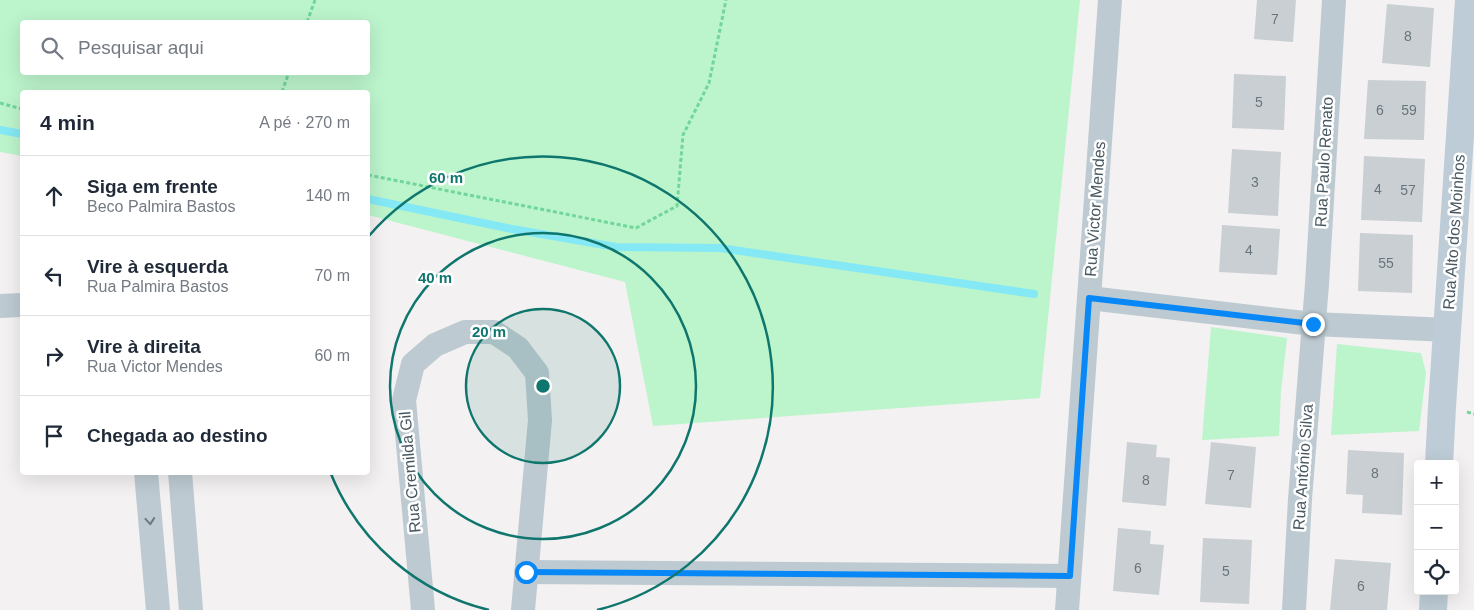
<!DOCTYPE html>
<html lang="pt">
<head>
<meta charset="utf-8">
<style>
  body { margin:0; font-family:Helvetica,sans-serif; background:#f2f2f3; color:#1f2937 }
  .controls { position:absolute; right:15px; bottom:15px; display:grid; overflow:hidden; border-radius:5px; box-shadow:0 5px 20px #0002 }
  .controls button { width:45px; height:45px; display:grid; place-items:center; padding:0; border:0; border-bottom:1px solid #e0e1e3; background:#fff; color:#1f2937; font:25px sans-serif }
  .stop { position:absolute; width:15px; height:15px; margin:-11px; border:4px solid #0888f6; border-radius:50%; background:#fff }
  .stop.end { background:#0888f6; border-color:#fff; box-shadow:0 1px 5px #0008 }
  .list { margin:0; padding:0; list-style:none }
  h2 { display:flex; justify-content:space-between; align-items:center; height:65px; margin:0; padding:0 20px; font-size:21px }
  h2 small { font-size:16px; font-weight:400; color:#747a83 }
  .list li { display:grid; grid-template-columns:32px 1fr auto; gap:15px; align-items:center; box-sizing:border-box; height:80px; padding:0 20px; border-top:1px solid #e0e1e3 }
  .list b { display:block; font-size:19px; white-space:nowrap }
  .list p { margin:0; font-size:16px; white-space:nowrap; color:#747a83 }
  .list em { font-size:16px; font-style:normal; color:#747a83 }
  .icon { flex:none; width:28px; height:28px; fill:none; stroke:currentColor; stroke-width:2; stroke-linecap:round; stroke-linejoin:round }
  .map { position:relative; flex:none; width:1474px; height:610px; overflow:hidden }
  .search { position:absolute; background:#fff; box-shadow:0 5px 20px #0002; left:20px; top:20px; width:350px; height:55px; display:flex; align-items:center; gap:12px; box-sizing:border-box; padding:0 18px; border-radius:5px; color:#747a83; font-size:19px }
  .panel { position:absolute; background:#fff; box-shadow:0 5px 20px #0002; left:20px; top:90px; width:350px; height:385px; border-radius:5px }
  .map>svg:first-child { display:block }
  .green { fill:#bcf4cc; fill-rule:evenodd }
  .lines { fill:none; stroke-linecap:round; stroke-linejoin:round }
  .stream { stroke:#85e9f5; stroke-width:8 }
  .building { fill:#cacfd4 }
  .path { stroke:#70d69a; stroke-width:3; stroke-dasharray:4 2.5; stroke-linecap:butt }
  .street { stroke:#bdcad1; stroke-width:24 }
  .secondary { stroke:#bdccd6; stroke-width:28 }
  .oneway { stroke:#6a7a82 }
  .route { stroke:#0888f6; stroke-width:6 }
  .ring { fill:none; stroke:#0f766e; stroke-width:2.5 }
  .labels { text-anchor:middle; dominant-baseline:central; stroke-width:5; stroke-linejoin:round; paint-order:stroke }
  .number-label { font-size:14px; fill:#68757d }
  .street-label { font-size:16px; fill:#475760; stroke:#fff }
  .centre { fill:#0f766e; stroke:#fff; stroke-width:2.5 }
  .ring-label { font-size:15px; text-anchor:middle; font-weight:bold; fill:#0f766e; stroke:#fff; stroke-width:5; stroke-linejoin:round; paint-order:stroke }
</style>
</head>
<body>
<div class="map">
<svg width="1474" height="610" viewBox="0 0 1474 610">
  <rect width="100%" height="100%" fill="#f3f1f1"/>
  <!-- green -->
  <g class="green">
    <path d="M0,0H1080L1040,398L653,426L625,282L368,215V92H22V156L0,152ZM368,22V72H22V22Z"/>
    <polygon points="1211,327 1287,338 1281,391 1279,436 1202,440"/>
    <polygon points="1337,344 1421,353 1426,373 1419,431 1331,435"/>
  </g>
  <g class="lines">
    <!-- stream -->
    <g class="stream">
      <polyline points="0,130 22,134"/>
      <polyline points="368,199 512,229 616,247 720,248 1034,294"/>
    </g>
  </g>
  <!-- building -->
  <g class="building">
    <polygon points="1257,0 1296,0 1293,42 1254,39"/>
    <polygon points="1387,4 1434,8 1430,67 1382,63"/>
    <polygon points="1234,74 1286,76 1284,130 1232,128"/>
    <polygon points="1368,80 1426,81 1424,140 1364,139"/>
    <polygon points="1232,149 1281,152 1278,216 1228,213"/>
    <polygon points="1364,156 1425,159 1422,222 1361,220"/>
    <polygon points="1222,225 1280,229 1277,275 1219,272"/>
    <polygon points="1360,233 1413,235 1412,293 1358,291"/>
    <polygon points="1127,442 1157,445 1156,457 1170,458 1166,506 1122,502"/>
    <polygon points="1211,442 1256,447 1251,508 1205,504"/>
    <polygon points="1348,450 1404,453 1402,515 1362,513 1363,495 1346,494"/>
    <polygon points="1118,528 1151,531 1150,544 1164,545 1159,595 1113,591"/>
    <polygon points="1203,538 1252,540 1249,604 1200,602"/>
    <polygon points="1335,559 1391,563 1387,610 1330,610"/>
  </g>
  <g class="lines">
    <!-- path -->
    <g class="path">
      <polyline points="307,22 315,0"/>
      <polyline points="282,92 289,72"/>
      <polyline points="0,103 22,109"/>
      <polyline points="368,175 636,228 677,206 683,135 709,83 726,0"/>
      <polyline points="1467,412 1474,414"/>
    </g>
    <!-- street -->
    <g class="street">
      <polyline points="1110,0 1089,298 1313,324 1448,330"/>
      <polyline points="0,306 22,305"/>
      <polyline points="146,472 158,610"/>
      <polyline points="180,472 191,610"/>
      <polyline points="526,572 1069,576"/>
      <polyline points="423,610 404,400 413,364 435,345 465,332 494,332 518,348 537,373 540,420 523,610"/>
      <polyline points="1067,610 1089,298"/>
      <polyline points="1294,610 1300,499 1317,284 1334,0"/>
    </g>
    <!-- secondary -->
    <g class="secondary">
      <polyline points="1439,464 1442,407 1469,0"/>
      <polyline points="1433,610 1434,591"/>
    </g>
  </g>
  <!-- one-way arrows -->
  <defs><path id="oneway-chevron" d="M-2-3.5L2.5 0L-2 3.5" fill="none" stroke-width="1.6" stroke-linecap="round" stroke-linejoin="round" transform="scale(1.25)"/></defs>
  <use class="oneway" href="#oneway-chevron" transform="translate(150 521) rotate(85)"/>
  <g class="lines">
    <!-- route -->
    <polyline class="route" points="526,572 1070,576 1089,298 1313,324"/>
  </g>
  <!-- distance rings -->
  <circle cx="543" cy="386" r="77" fill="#0f766e" fill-opacity=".12"/>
  <g class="ring">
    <circle cx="543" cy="386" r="77"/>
    <circle cx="543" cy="386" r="153"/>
    <path d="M489 610A230 230 0 0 1 331 474M368 237A230 230 0 1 1 597 610"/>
  </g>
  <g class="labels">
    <!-- number labels -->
    <g class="number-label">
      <text x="1275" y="19">7</text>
      <text x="1408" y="36">8</text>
      <text x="1259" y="102">5</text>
      <text x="1380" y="110">6</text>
      <text x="1409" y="110">59</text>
      <text x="1255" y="182">3</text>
      <text x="1378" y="189">4</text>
      <text x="1408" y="190">57</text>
      <text x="1249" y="250">4</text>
      <text x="1386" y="263">55</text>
      <text x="1375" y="473">8</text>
      <text x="1231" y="475">7</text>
      <text x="1146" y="480">8</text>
      <text x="1138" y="568">6</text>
      <text x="1226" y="571">5</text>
      <text x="1361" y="586">6</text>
    </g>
    <!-- street labels -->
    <g class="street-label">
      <text transform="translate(1324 162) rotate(-87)">Rua Paulo Renato</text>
      <text transform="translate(1095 209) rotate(-86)">Rua Victor Mendes</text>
      <text transform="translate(1454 232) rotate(-86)">Rua Alto dos Moinhos</text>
      <text transform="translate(1303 467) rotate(-86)">Rua António Silva</text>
      <text transform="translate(410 472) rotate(-95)">Rua Cremilda Gil</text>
    </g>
  </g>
  <circle cx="543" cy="386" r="8" class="centre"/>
  <g class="ring-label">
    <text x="446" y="183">60 m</text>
    <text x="435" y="283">40 m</text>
    <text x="489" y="337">20 m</text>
  </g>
</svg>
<div class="controls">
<button>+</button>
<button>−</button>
<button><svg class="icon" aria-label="locate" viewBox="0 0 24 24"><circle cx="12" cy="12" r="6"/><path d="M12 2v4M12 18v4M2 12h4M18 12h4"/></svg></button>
</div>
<div class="stop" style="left:526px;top:572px"></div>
<div class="stop end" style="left:1313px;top:324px"></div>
<div class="search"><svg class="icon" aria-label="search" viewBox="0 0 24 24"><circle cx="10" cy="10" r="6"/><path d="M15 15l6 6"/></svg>Pesquisar aqui</div>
<section class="panel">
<h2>4 min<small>A pé · 270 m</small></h2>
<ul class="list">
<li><svg class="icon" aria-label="ahead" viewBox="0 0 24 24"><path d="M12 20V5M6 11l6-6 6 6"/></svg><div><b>Siga em frente</b><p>Beco Palmira Bastos</p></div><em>140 m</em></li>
<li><svg class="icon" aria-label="left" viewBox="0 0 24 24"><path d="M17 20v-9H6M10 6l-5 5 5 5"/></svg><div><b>Vire à esquerda</b><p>Rua Palmira Bastos</p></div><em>70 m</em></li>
<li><svg class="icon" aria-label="right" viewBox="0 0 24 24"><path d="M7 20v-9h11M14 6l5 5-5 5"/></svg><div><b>Vire à direita</b><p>Rua Victor Mendes</p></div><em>60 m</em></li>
<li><svg class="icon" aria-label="arrive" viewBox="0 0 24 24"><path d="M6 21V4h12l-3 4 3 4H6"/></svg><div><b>Chegada ao destino</b></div></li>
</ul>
</section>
</div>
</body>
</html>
